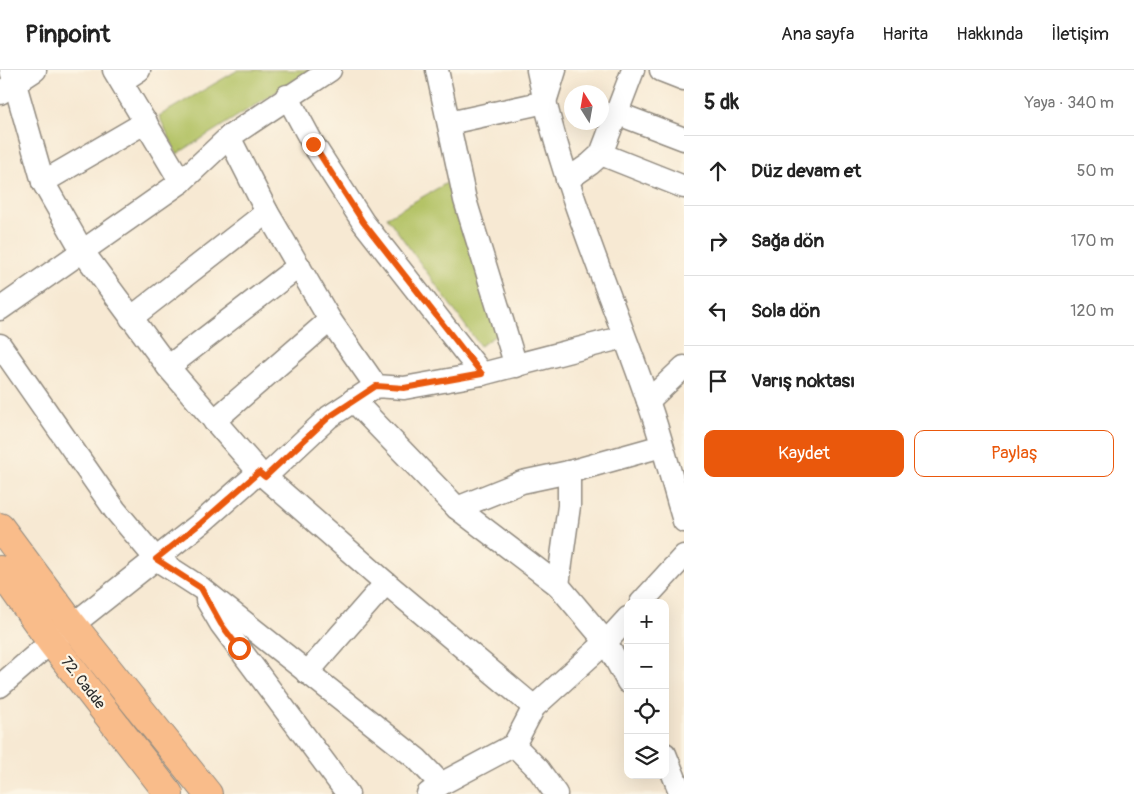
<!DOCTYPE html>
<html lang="tr">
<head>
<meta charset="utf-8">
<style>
  body { margin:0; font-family:Pangolin,sans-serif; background:#f2f2f2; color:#222 }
  .controls { position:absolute; right:15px; bottom:15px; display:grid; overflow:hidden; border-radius:10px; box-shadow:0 5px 20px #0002 }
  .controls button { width:45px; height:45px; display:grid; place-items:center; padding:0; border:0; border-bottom:1px solid #e0e0e0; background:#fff; color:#222; font:25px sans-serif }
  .compass { position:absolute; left:564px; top:15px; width:45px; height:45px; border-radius:50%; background:#fff; box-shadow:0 5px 20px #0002; rotate:349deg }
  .stop { position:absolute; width:15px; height:15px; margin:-11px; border:4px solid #ea580c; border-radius:50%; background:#fff }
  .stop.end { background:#ea580c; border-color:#fff; box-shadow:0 1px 5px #0008 }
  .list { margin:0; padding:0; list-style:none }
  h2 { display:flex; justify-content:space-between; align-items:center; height:65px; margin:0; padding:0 20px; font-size:21px }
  h2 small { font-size:16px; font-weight:400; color:#767676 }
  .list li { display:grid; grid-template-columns:32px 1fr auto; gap:15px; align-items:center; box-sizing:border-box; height:70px; padding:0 20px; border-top:1px solid #e0e0e0 }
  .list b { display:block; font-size:19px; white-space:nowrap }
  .list em { font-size:16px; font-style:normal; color:#767676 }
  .actions { display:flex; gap:10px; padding:15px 20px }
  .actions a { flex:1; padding:11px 0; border:1px solid #ea580c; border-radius:10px; text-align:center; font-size:18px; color:#ea580c }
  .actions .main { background:#ea580c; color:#fff }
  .icon { flex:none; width:28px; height:28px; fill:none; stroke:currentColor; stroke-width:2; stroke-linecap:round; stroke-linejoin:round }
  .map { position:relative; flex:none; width:684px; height:724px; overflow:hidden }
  header { display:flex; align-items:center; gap:30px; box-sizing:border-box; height:70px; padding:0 25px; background:#fff; border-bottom:1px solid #e0e0e0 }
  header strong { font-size:24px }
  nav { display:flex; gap:28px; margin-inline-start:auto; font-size:18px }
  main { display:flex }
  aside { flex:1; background:#fff }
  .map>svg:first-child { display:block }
  .green { fill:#b4c366; stroke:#707748 }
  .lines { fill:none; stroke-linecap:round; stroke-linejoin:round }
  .minor-casing { stroke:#918a7f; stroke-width:25 }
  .major-casing { stroke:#918a7f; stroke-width:30 }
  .minor { stroke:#fff; stroke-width:22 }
  .major { stroke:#f9bc8a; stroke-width:28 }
  .route { stroke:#ea580c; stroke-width:6 }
  .labels { text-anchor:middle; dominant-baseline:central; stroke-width:4.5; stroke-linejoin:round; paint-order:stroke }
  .street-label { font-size:15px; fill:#2b2b2b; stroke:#fcf5e5 }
</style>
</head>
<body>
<header>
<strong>Pinpoint</strong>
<nav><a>Ana sayfa</a><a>Harita</a><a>Hakkında</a><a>İletişim</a></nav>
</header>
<main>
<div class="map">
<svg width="684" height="724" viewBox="0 0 684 724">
  <rect width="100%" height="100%" fill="#fcf5e5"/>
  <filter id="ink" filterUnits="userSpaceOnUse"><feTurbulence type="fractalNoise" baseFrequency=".02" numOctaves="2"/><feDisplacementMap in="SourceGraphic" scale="10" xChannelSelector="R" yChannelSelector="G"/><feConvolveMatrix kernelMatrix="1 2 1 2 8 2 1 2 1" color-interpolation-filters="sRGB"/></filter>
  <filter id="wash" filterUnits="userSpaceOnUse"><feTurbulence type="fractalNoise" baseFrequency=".0096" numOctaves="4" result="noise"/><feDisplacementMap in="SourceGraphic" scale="20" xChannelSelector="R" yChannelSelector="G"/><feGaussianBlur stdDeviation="1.12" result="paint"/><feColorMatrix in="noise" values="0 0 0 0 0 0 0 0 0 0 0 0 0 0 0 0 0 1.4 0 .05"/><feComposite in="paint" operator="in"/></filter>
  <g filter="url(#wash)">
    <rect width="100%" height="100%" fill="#f7e9d3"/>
    <!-- green -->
    <g class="green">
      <polygon points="238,0 311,0 177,84 159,46"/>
      <polygon points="452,110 499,263 480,276 387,147"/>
    </g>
  </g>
  <g filter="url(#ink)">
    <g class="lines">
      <defs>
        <g id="minor">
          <polyline points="11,0 43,112 83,182 168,297 259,402 386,513 534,637"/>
          <polyline points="114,0 181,112"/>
          <polyline points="437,0 465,130 516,296"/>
          <path d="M538,0C561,114 610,221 648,331C662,370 672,411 684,451"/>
          <polyline points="661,0 684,9"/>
          <polyline points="122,11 139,0"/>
          <polyline points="0,23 35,0"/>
          <polyline points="287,26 313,74 363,152 482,304"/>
          <polyline points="616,43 684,69"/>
          <polyline points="449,53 545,32 555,0"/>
          <polyline points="229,67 267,142 330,250 376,316"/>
          <polyline points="601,84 684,117"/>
          <polyline points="567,110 590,94 601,84 633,0"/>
          <polyline points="43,112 146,52"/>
          <polyline points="0,239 181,112 229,67 330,0"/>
          <polyline points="131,248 267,142"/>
          <polyline points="0,275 115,440 156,489 201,518 417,689 441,714"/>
          <polyline points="168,297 299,196"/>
          <polyline points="353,330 457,438 558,515 606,572 628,612"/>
          <polyline points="648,331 684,297"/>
          <polyline points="214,351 330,250"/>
          <polyline points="265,407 329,347 376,316 404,318 482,304 624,267"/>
          <polyline points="457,438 522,412 569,402 662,376"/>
          <polyline points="558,515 569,436 569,402"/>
          <polyline points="207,530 221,554 348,724"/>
          <polyline points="641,533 684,486"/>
          <polyline points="307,603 386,513"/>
          <polyline points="0,616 51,572 201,453 259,402"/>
          <polyline points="514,675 538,699 556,724"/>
          <polyline points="665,684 681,724"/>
          <polyline points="428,724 441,714 514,675 534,637 606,572 628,548"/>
        </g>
        <g id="major">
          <polyline points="0,457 72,554 208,724"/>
          <polyline points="0,500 51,572 169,724"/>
        </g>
      </defs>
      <!-- minor casing -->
      <use href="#minor" class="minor-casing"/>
      <!-- major casing -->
      <use href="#major" class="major-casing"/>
      <!-- minor -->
      <use href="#minor" class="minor"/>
      <!-- major -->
      <use href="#major" class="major"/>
    </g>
  </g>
  <g class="lines" filter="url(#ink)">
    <!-- route -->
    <polyline class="route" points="239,578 221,554 201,518 156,489 201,453 259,402 265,407 329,347 376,316 404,318 482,304 363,152 313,74"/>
  </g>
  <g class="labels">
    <!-- street labels -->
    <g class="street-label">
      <text transform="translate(83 613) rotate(52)">72. Cadde</text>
    </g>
  </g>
</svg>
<div class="controls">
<button>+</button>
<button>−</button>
<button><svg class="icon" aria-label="locate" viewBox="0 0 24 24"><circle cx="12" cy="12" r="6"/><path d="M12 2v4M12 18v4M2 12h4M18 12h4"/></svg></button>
<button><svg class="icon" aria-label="layers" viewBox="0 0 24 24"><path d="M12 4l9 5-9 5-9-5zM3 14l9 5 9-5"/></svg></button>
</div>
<svg class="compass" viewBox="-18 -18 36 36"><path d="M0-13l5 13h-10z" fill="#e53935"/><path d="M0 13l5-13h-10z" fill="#767676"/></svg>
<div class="stop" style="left:239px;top:578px"></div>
<div class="stop end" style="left:313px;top:74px"></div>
</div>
<aside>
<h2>5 dk<small>Yaya · 340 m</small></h2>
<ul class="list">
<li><svg class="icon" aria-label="ahead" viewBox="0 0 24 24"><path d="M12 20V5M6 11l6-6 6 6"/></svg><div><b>Düz devam et</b></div><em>50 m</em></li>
<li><svg class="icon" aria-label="right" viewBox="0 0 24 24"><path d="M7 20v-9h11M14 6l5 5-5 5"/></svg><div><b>Sağa dön</b></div><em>170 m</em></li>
<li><svg class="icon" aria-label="left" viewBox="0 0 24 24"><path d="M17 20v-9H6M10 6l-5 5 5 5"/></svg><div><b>Sola dön</b></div><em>120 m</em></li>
<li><svg class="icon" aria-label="arrive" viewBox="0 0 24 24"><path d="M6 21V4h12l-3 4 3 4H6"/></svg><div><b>Varış noktası</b></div></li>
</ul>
<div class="actions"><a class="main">Kaydet</a><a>Paylaş</a></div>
</aside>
</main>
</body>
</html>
